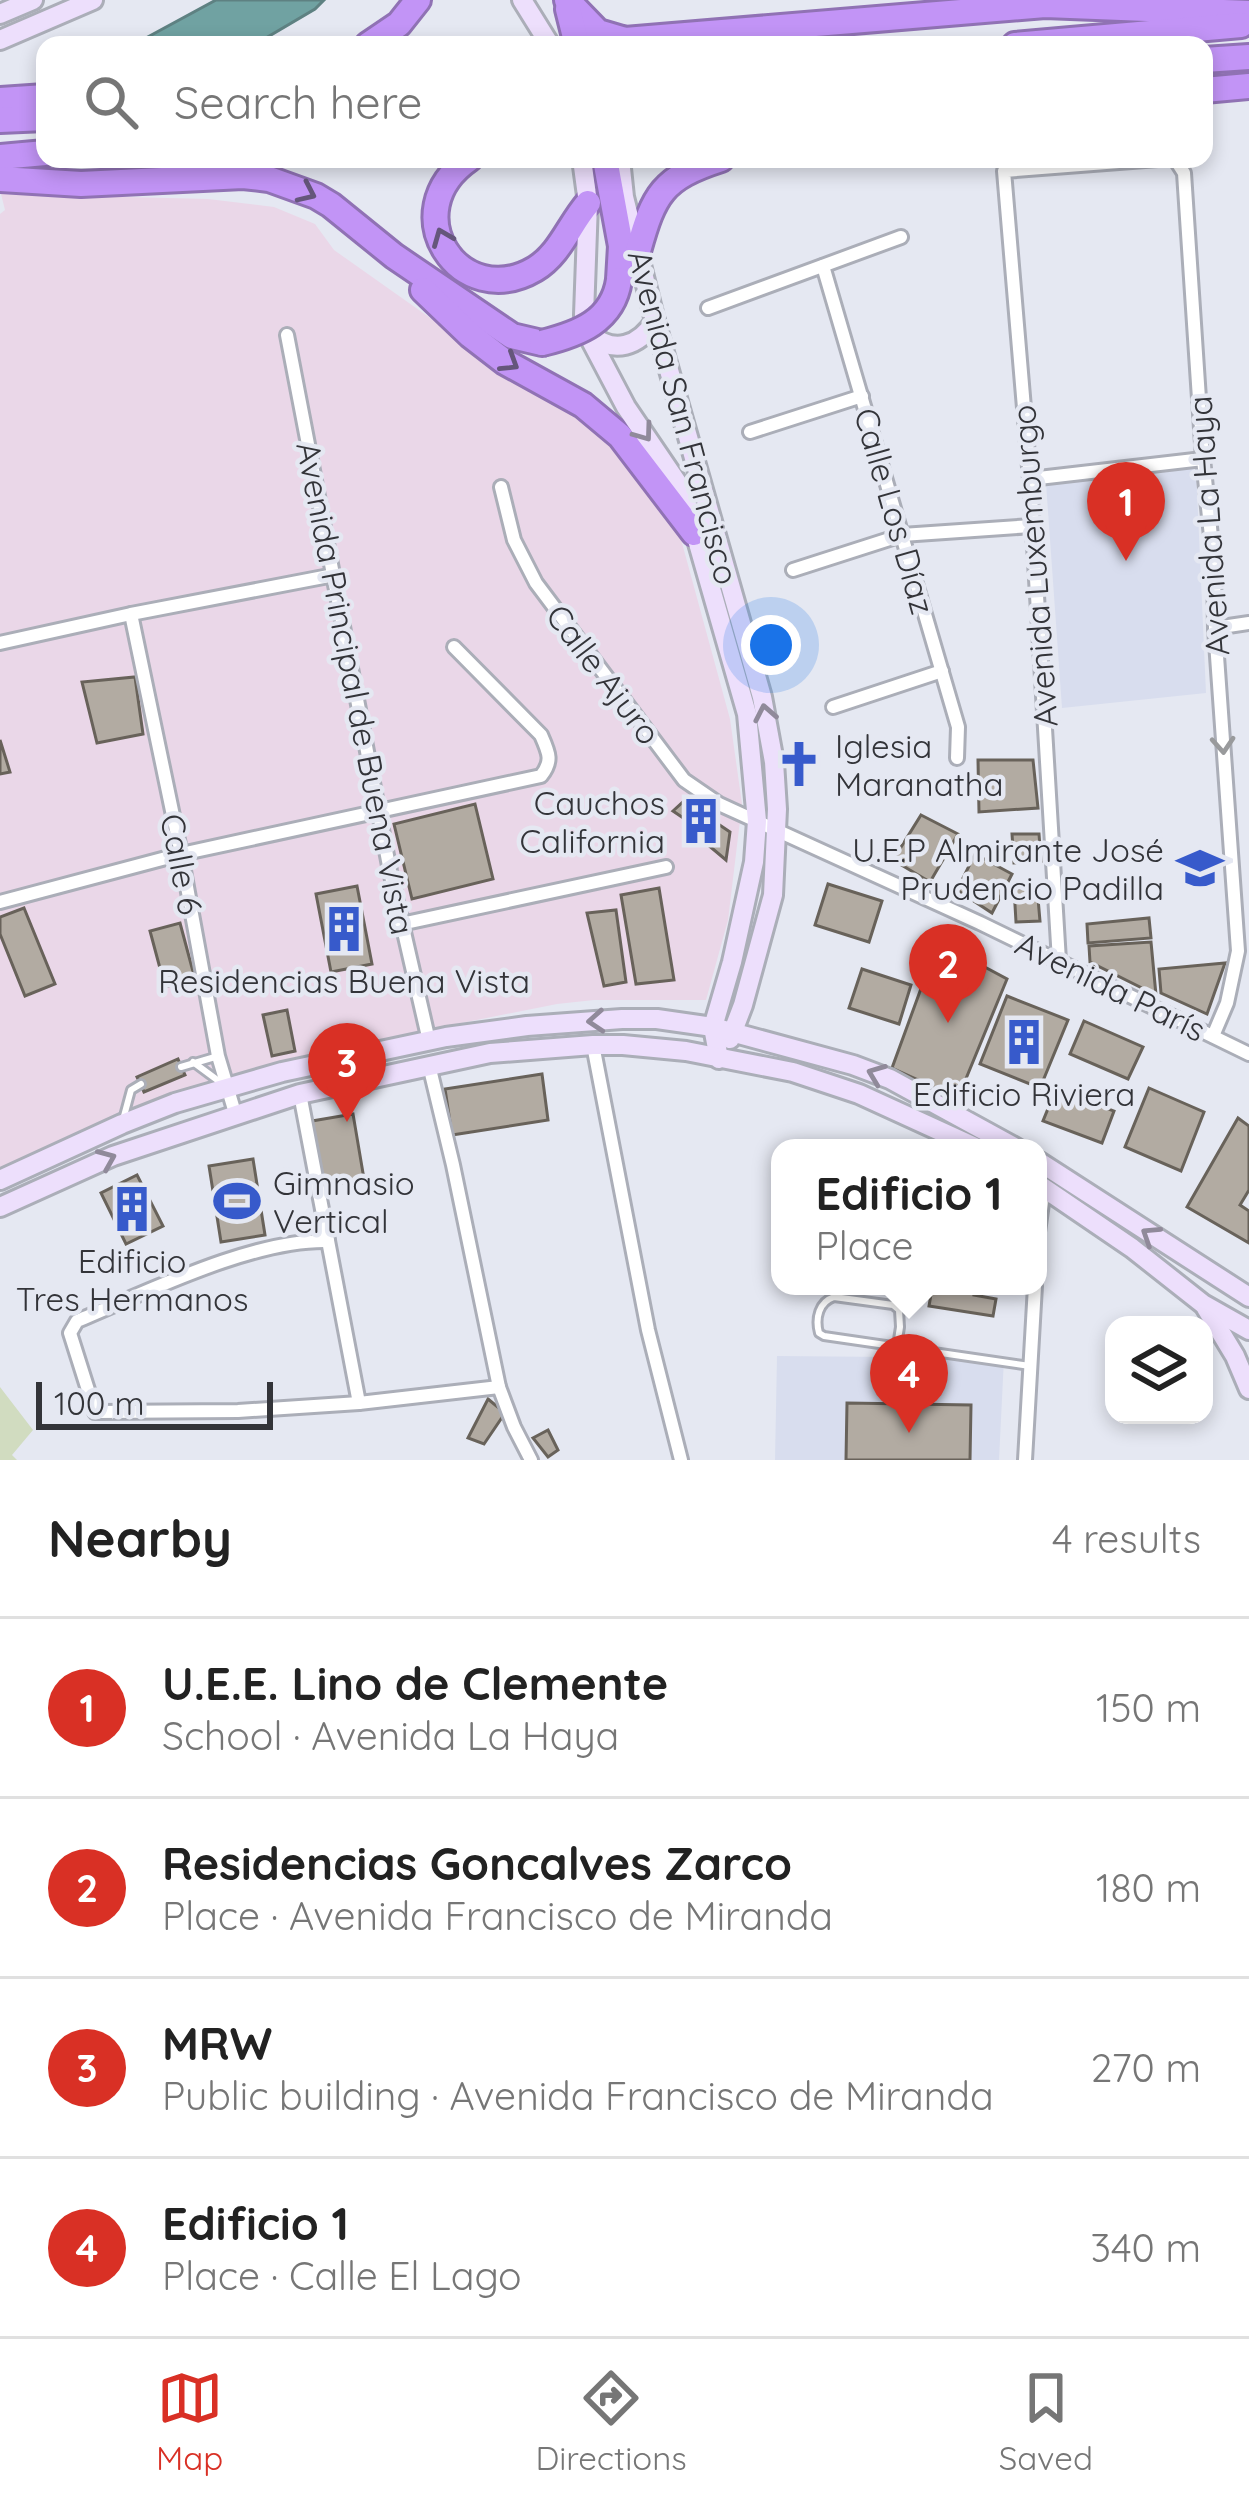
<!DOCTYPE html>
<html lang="en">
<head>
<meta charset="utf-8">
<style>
  body { margin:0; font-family:Quicksand,sans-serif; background:#f2f2f2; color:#222 }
  .controls { position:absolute; right:36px; bottom:36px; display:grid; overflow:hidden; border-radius:24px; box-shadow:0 6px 18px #0003 }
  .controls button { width:108px; height:108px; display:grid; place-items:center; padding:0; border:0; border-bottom:3px solid #e0e0e0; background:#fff; color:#222; font:60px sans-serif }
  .scale { position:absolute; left:36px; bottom:30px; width:237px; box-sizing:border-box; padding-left:12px; border:6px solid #333439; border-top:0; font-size:33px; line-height:42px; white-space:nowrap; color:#333439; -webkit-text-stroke:9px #e5e8f2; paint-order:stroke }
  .you { position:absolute; left:771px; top:645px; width:42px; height:42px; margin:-30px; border:9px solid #fff; border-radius:50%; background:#1a73e8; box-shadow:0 0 0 18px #1a73e833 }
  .badge { display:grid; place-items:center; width:78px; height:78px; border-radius:50%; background:#d93025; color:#fff; font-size:39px; font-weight:700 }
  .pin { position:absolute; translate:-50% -99px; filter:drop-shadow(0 3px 6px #0008) }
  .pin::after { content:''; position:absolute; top:63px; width:42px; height:36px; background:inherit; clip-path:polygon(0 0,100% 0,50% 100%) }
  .popup { position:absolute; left:771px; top:1139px; width:276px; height:156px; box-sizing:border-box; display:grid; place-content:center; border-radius:24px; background:#fff; filter:drop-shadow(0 3px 9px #0005); font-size:39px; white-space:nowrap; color:#767676 }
  .popup b { font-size:45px; color:#222 }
  .popup::after { content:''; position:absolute; left:50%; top:100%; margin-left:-24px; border:24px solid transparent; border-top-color:#fff }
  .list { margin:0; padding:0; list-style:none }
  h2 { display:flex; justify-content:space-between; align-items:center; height:156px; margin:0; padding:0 48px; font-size:51px }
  h2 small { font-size:39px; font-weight:400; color:#767676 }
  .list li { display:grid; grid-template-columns:78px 1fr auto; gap:36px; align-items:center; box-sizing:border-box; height:180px; padding:0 48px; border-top:3px solid #e0e0e0 }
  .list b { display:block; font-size:45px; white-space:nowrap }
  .list p { margin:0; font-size:39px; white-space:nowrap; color:#767676 }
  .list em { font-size:39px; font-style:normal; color:#767676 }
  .icon { flex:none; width:66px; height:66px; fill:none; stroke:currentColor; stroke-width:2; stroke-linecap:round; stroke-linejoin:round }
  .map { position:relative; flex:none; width:1249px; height:1460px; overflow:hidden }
  .search { position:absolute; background:#fff; box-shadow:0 6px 18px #0003; left:36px; right:36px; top:36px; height:132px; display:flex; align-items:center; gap:30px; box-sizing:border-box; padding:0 42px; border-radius:24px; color:#767676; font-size:45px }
  .sheet { height:876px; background:#fff }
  nav { display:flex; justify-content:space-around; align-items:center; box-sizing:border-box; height:168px; border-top:3px solid #e0e0e0; background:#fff; font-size:33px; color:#767676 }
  nav a { display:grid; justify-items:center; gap:6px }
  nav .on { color:#d93025 }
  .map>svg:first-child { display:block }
  .commercial { fill:#ead7e8 }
  .built { fill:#d8ddee }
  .green { fill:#d1dcc0 }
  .water { fill:#70a2a2; stroke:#5e8182; stroke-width:3 }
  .building { fill:#b2aba2; stroke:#68625a; stroke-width:3 }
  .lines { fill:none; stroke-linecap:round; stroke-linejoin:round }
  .lane-casing { stroke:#abaeb8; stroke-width:12 }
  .street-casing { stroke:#abaeb8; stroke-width:18 }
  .secondary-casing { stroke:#abaeb8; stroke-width:24 }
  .highway-casing { stroke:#9072b4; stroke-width:30 }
  .lane { stroke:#fff; stroke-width:6 }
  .street { stroke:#fff; stroke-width:12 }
  .secondary { stroke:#eddffc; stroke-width:18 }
  .highway { stroke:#c294f6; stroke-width:24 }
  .highway-bridge-casing { stroke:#9072b4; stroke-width:30; stroke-linecap:butt }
  .highway-bridge { stroke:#c294f6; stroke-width:24 }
  .oneway { stroke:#65567b }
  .oneway2 { stroke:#908a9a }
  .oneway3 { stroke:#999a9c }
  .labels { text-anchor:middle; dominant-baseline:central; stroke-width:9; stroke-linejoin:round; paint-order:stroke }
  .street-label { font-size:33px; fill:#333439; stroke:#e5e8f2 }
  .poi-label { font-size:33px; fill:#333439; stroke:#e5e8f2 }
</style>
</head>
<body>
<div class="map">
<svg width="1249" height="1460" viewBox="0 0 1249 1460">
  <rect width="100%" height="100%" fill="#e5e8f2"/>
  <!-- commercial -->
  <polygon class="commercial" points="1,194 208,199 274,207 315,224 334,250 467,344 557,400 599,432 621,453 679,532 730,719 742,804 728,920 706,1000 594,1000 557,1004 391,1037 310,1056 237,1077 0,1178 0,214 5,210"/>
  <!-- built -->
  <g class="built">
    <polygon points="1196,468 1206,693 1062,708 1046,483"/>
    <polygon points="777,1356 1004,1358 999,1460 775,1460"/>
  </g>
  <!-- green -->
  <polygon class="green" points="0,1387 33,1430 12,1455 17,1460 0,1460"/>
  <!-- water -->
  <polygon class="water" points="216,0 324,0 315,9 254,45 133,45"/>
  <!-- building -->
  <g class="building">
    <polygon points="135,677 143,734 97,743 82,682"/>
    <polygon points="0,740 10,772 0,774"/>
    <polygon points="978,760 1033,760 1038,808 979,812"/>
    <polygon points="684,801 730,832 726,860 701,839 704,832 673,811"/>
    <polygon points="475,804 493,879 412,899 394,824"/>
    <polygon points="921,815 958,834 930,882 893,860"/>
    <polygon points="1012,834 1039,834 1041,861 1014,863"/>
    <polygon points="975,854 1012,874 992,913 957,890"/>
    <polygon points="828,884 882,901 869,942 815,925"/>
    <polygon points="357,886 372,964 331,972 316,894"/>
    <polygon points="1037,887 1040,921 1016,922 1014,888"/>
    <polygon points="659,888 674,980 636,984 621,895"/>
    <polygon points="24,908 55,984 25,996 0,934 0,917"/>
    <polygon points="616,910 626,982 604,986 587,913"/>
    <polygon points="1149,918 1151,938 1088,943 1087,924"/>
    <polygon points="180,923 195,979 165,987 150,931"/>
    <polygon points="938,942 1007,979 958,1098 892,1068"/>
    <polygon points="1151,942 1156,995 1090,962 1089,946"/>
    <polygon points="1225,963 1207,1014 1161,993 1159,969"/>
    <polygon points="862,969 911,985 899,1024 849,1008"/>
    <polygon points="1007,996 1068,1020 1040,1088 980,1064"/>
    <polygon points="287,1010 295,1051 272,1056 263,1015"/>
    <polygon points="1084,1021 1143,1047 1128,1079 1070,1054"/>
    <polygon points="178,1059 185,1075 144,1092 137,1077"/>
    <polygon points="542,1074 548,1120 452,1135 445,1089"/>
    <polygon points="1149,1088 1204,1112 1181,1171 1125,1147"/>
    <polygon points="1056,1089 1114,1111 1102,1143 1043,1121"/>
    <polygon points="353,1114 364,1179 324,1186 312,1121"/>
    <polygon points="1238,1118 1249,1126 1249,1190 1240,1205 1249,1211 1249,1243 1187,1207"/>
    <polygon points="253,1159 265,1235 221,1242 209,1166"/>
    <polygon points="137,1175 163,1226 126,1244 101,1193"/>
    <polygon points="957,1286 976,1286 974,1295 996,1299 993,1316 929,1306 932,1289 956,1293"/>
    <polygon points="488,1399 505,1413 484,1444 468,1438"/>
    <polygon points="847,1403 971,1405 970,1460 846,1460"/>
    <polygon points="548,1430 558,1450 548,1457 533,1438"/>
  </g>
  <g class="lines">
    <defs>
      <g id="lane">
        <polyline points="193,1062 224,1085"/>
        <polyline points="181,1067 215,1057"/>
        <polyline points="124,1116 131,1090 141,1084"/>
        <path d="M897,1346L900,1327L899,1310L893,1305L834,1297C819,1302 815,1318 819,1333L824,1336L1030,1366"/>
      </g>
      <g id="street">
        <polyline points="1175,159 1184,173 1203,459 1214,566 1215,628 1238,951 1227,1003 1213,1036"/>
        <polyline points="823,266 958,727 957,758"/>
        <polyline points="708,308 901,237"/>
        <polyline points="287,335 390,871 429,1041"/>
        <polyline points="750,432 862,396"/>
        <polyline points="1030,479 1203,459"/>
        <polyline points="501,487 514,540 536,583 684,780 719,804 980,923 1249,1054"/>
        <polyline points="793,570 902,535 1032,526"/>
        <polyline points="131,614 181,854 218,1056 235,1113"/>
        <polyline points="1215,628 1249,623"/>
        <polyline points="0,643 131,614 334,575"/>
        <polyline points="833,707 942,671"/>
        <path d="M0,902L181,854L541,776C553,761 549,753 541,735L454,647"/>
        <polyline points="401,924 666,867"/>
        <polyline points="1059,961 1030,479 1004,171 1158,159"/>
        <polyline points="593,1045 648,1330 681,1460"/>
        <polyline points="429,1065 453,1165 499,1387 514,1427 531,1460"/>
        <polyline points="300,1094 359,1403"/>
        <polyline points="1038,1232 1044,1189"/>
        <path d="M328,1241C253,1239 147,1292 77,1321L70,1333L95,1412L238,1411L359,1403L499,1387"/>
        <polyline points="1025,1460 1035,1286"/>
      </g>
      <g id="secondary">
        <polyline points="522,0 550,45"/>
        <polyline points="0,14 33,0"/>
        <polyline points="0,40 93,0"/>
        <polyline points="582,159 588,203 584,315 586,331 626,407 683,491 747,714 757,821 754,862 732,962 713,1027 719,1059"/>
        <polyline points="620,159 624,197 655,321 762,697 774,762 777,809 773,895 743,1005 730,1039"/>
        <path d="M590,334C614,355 639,346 655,321"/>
        <polyline points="1038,1161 1249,1297"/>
        <polyline points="0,1180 122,1124 175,1103 282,1072 446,1037 527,1026 622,1019 657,1019 713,1027 853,1065 890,1079 1016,1148"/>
        <polyline points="1038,1184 1132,1248 1203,1304 1249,1330"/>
        <polyline points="0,1207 113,1156 300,1094 490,1053 593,1045 623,1045 686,1051 793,1072 859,1094 977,1148"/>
        <polyline points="1206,1308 1235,1356 1249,1389"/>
      </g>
      <g id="highway">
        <polyline points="567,0 598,32 625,40 1045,5 1249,13"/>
        <polyline points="568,9 577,45"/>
        <polyline points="368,45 399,24 418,0"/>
        <polyline points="1015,45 1241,25"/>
        <polyline points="1204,60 1249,57"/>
        <polyline points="1204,90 1249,86"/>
        <polyline points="0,100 45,97"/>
        <polyline points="0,120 45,118"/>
        <polyline points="0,157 45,153"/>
        <path d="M469,159C393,212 460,313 535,269C560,254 569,225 588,203"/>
        <polyline points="605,159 621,246 619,280"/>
        <polyline points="0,179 81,184 243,176 269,179 316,196 331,205 394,256 512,336 542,343"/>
        <path d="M638,251C654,194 662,178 721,159"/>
        <polyline points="423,290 470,335 505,362 583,405 620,436 694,533"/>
      </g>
    </defs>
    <!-- lane casing -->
    <use href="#lane" class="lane-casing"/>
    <!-- street casing -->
    <use href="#street" class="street-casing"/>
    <!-- secondary casing -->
    <use href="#secondary" class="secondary-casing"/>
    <!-- highway casing -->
    <use href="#highway" class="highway-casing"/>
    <!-- lane -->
    <use href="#lane" class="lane"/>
    <!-- street -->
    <use href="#street" class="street"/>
    <!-- secondary -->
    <use href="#secondary" class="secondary"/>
    <!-- highway -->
    <use href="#highway" class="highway"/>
    <defs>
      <path id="highway-bridge" d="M542,343C579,334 613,321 619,280"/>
    </defs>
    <!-- highway-bridge casing -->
    <use href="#highway-bridge" class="highway-bridge-casing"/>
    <!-- highway-bridge -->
    <use href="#highway-bridge" class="highway-bridge"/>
  </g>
  <!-- one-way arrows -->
  <defs><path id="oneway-chevron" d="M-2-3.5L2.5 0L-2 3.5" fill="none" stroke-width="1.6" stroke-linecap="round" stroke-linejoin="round" transform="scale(3)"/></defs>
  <g class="oneway">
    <use href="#oneway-chevron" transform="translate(307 193) rotate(25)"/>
    <use href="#oneway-chevron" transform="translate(442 237) rotate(-112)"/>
    <use href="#oneway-chevron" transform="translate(510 363) rotate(32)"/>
  </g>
  <g class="oneway2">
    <use href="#oneway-chevron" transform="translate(644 433) rotate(54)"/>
    <use href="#oneway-chevron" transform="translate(765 713) rotate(-101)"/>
    <use href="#oneway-chevron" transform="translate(596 1021) rotate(176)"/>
    <use href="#oneway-chevron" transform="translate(876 1074) rotate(-159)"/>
    <use href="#oneway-chevron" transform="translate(107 1159) rotate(-23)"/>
    <use href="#oneway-chevron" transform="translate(1150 1235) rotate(-147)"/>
  </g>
  <use class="oneway3" href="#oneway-chevron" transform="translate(1223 745) rotate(86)"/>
  <!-- icons -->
  <defs>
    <symbol id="church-bare" viewBox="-9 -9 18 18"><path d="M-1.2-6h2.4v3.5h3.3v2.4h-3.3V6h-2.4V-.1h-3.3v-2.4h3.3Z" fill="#375acb" stroke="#e5e8f2" stroke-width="2.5" paint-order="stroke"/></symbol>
    <symbol id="building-bare" viewBox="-9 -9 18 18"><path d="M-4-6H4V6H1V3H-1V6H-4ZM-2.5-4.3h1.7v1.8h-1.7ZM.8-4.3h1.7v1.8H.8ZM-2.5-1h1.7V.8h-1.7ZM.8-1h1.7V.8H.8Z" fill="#375acb" stroke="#e5e8f2" stroke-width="2.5" paint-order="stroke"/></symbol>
    <symbol id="school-bare" viewBox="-9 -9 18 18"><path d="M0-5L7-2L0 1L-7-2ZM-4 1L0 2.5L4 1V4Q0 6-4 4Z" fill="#375acb" stroke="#e5e8f2" stroke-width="2.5" paint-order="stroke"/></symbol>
    <symbol id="stadium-bare" viewBox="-9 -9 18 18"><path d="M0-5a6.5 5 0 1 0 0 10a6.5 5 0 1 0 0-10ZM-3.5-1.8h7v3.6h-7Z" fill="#375acb" stroke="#e5e8f2" stroke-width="2.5" paint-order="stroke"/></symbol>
  </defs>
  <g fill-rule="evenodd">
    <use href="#church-bare" x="766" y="731" width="66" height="66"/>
    <use href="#building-bare" x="668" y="788" width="66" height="66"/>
    <use href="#school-bare" x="1167" y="835" width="66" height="66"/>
    <use href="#building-bare" x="311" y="896" width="66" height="66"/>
    <use href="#building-bare" x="991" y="1009" width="66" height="66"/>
    <use href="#stadium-bare" x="204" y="1168" width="66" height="66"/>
    <use href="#building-bare" x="99" y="1176" width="66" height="66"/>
  </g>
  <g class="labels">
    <!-- street labels -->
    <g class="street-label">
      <text transform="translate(684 417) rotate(75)">Avenida San Francisco</text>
      <text transform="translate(895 511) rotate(74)">Calle Los Díaz</text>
      <text transform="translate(1208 526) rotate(-94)">Avenida La Haya</text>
      <text transform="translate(1034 566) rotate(-94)">Avenida Luxemburgo</text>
      <text transform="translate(604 674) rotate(53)">Calle Ajuro</text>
      <text transform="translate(356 688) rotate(79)">Avenida Principal de Buena Vista</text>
      <text transform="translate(182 864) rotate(79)">Calle 6</text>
      <text transform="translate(1111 986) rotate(26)">Avenida París</text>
    </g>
    <!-- poi labels -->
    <g class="poi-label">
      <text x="835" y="745" text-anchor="start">Iglesia<tspan x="835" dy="38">Maranatha</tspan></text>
      <text x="665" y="802" text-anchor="end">Cauchos<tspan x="665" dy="38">California</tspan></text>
      <text x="1164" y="849" text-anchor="end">U.E.P Almirante José<tspan x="1164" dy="38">Prudencio Padilla</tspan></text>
      <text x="344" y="980">Residencias Buena Vista</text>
      <text x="1024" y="1093">Edificio Riviera</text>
      <text x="273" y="1182" text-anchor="start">Gimnasio<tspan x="273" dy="38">Vertical</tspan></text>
      <text x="132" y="1260">Edificio<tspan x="132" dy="38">Tres Hermanos</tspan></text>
    </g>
  </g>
</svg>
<div class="controls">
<button><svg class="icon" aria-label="layers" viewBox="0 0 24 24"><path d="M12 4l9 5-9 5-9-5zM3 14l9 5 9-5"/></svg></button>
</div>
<div class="scale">100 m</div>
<div class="you"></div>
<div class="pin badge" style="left:1126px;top:561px">1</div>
<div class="pin badge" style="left:948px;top:1023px">2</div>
<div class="pin badge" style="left:347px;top:1122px">3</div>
<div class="pin badge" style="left:909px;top:1433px">4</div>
<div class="popup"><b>Edificio 1</b>Place</div>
<div class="search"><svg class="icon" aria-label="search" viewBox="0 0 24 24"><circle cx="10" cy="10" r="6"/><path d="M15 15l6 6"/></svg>Search here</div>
</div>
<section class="sheet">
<h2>Nearby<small>4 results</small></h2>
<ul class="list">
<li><span class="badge">1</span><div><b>U.E.E. Lino de Clemente</b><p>School · Avenida La Haya</p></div><em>150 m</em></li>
<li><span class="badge">2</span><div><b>Residencias Goncalves Zarco</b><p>Place · Avenida Francisco de Miranda</p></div><em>180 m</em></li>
<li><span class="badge">3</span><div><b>MRW</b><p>Public building · Avenida Francisco de Miranda</p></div><em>270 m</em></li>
<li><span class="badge">4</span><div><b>Edificio 1</b><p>Place · Calle El Lago</p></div><em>340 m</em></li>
</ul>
</section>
<nav>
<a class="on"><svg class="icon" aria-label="map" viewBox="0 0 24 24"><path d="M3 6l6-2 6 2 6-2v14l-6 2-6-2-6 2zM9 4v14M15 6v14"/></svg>Map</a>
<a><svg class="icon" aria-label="directions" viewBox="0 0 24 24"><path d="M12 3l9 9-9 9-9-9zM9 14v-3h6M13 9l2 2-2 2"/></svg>Directions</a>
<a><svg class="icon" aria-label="saved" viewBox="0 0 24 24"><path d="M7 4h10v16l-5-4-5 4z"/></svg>Saved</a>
</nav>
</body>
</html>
